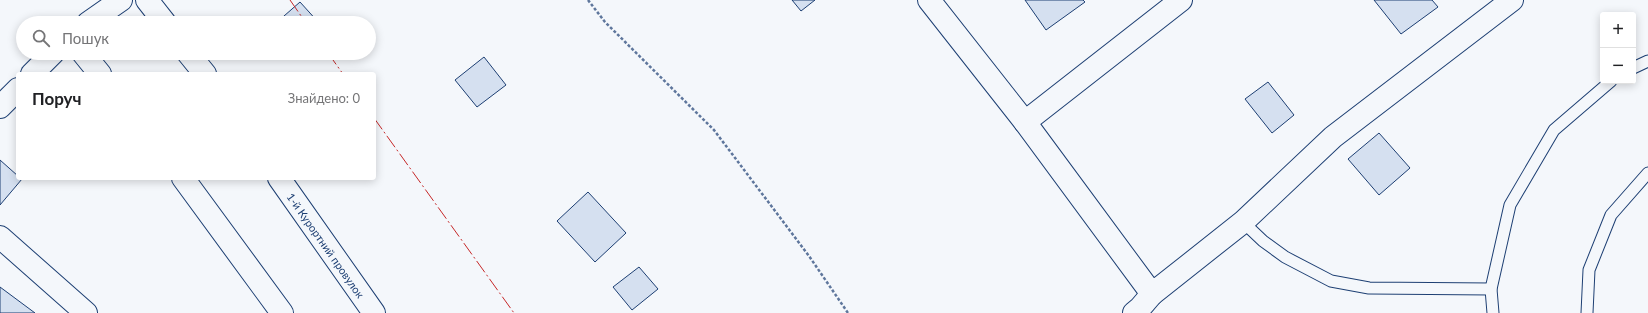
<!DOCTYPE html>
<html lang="uk">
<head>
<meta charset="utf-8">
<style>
  body { margin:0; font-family:Lato,sans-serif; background:#f6f6f6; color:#202124 }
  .controls { position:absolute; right:12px; top:12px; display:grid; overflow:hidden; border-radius:4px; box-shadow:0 2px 10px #0003 }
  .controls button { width:36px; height:36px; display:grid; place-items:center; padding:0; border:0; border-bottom:1px solid #e0e0e0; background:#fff; color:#202124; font:20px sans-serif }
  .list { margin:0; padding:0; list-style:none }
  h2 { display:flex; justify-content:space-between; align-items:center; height:52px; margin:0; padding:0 16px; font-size:17px }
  h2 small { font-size:13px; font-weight:400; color:#757577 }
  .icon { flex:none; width:22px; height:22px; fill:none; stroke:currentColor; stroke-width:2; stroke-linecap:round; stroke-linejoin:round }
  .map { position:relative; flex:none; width:1648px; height:313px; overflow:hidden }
  .search { position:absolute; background:#fff; box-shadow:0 2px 10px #0003; left:16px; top:16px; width:360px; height:44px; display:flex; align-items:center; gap:10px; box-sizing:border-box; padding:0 14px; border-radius:22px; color:#757577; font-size:15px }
  .panel { position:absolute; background:#fff; box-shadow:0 2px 10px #0003; left:16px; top:72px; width:360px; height:108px; border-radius:4px }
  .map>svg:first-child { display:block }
  .building { fill:#d5e0f0; stroke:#1d3f73 }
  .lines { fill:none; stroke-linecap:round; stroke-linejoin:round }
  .lane-casing { stroke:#1d3f73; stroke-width:13 }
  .street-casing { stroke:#1d3f73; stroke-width:24 }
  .secondary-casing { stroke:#1d3f73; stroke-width:24 }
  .path { stroke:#5e769c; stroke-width:2.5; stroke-dasharray:3 2; stroke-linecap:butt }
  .lane { stroke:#f4f7fb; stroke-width:11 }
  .street { stroke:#f4f7fb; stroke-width:22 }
  .secondary { stroke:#f4f7fb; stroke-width:22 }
  .power { stroke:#c62828; stroke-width:1; stroke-dasharray:14 3 2 3; stroke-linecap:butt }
  .labels { text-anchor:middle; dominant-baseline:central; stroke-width:3; stroke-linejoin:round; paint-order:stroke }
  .street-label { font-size:11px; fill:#1d3f73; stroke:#f4f7fb }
</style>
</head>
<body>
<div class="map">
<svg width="1648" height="313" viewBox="0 0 1648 313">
  <rect width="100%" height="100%" fill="#f4f7fb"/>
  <!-- building -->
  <g class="building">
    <polygon points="792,0 815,0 801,11"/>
    <polygon points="1025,0 1083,0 1085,2 1046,30"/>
    <polygon points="1374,0 1432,0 1438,7 1401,34"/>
    <polygon points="300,2 319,23 276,23"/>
    <polygon points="484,57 506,85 477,107 455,80"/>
    <polygon points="1268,82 1294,115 1272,133 1245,99"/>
    <polygon points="1379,133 1410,168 1379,195 1348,159"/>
    <polygon points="0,160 18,176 18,178 22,179 0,205"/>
    <polygon points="588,192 626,233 595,262 557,221"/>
    <polygon points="639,267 658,289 632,310 613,287"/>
    <polygon points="0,287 35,313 0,313"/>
  </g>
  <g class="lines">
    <defs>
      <g id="lane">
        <polyline points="1633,68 1648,61"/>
        <polyline points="1243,222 1263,241 1285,257 1331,281 1369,288 1491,289"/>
        <polyline points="1493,313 1491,289 1510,205 1554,130 1611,81"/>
        <polyline points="1587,313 1589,270 1611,215 1648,173"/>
      </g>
      <g id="street">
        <polyline points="929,0 1025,122 1152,294 1243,222 1333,137 1512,0"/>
        <polyline points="88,23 121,0"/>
        <polyline points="83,53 100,74"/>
        <polyline points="32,74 53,53"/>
        <polyline points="0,107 18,89"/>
        <polyline points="1025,122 1181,0"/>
        <polyline points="183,178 282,313"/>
        <polyline points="0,237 86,313"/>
        <polyline points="1134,313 1140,308 1152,294"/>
      </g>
      <g id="secondary">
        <polyline points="147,0 165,23"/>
        <polyline points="188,53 205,74"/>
        <path id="s1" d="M279,178L374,313"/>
      </g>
    </defs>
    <!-- lane casing -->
    <use href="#lane" class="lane-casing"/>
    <!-- street casing -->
    <use href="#street" class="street-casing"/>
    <!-- secondary casing -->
    <use href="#secondary" class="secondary-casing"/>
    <!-- path -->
    <polyline class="path" points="588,0 605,22 714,130 809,256 848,313"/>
    <!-- lane -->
    <use href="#lane" class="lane"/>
    <!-- street -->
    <use href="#street" class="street"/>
    <!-- secondary -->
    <use href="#secondary" class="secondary"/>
    <!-- power -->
    <g class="power">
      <polyline points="290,0 306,23"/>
      <polyline points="328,53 343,74"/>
      <polyline points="374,118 514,313"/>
    </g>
  </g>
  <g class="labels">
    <!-- street labels -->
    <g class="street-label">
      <text stroke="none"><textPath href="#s1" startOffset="82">1-й Курортний провулок</textPath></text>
    </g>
  </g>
</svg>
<div class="controls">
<button>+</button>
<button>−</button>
</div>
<div class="search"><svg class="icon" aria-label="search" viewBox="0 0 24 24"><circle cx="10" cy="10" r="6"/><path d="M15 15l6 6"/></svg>Пошук</div>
<section class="panel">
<h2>Поруч<small>Знайдено: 0</small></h2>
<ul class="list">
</ul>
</section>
</div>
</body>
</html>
